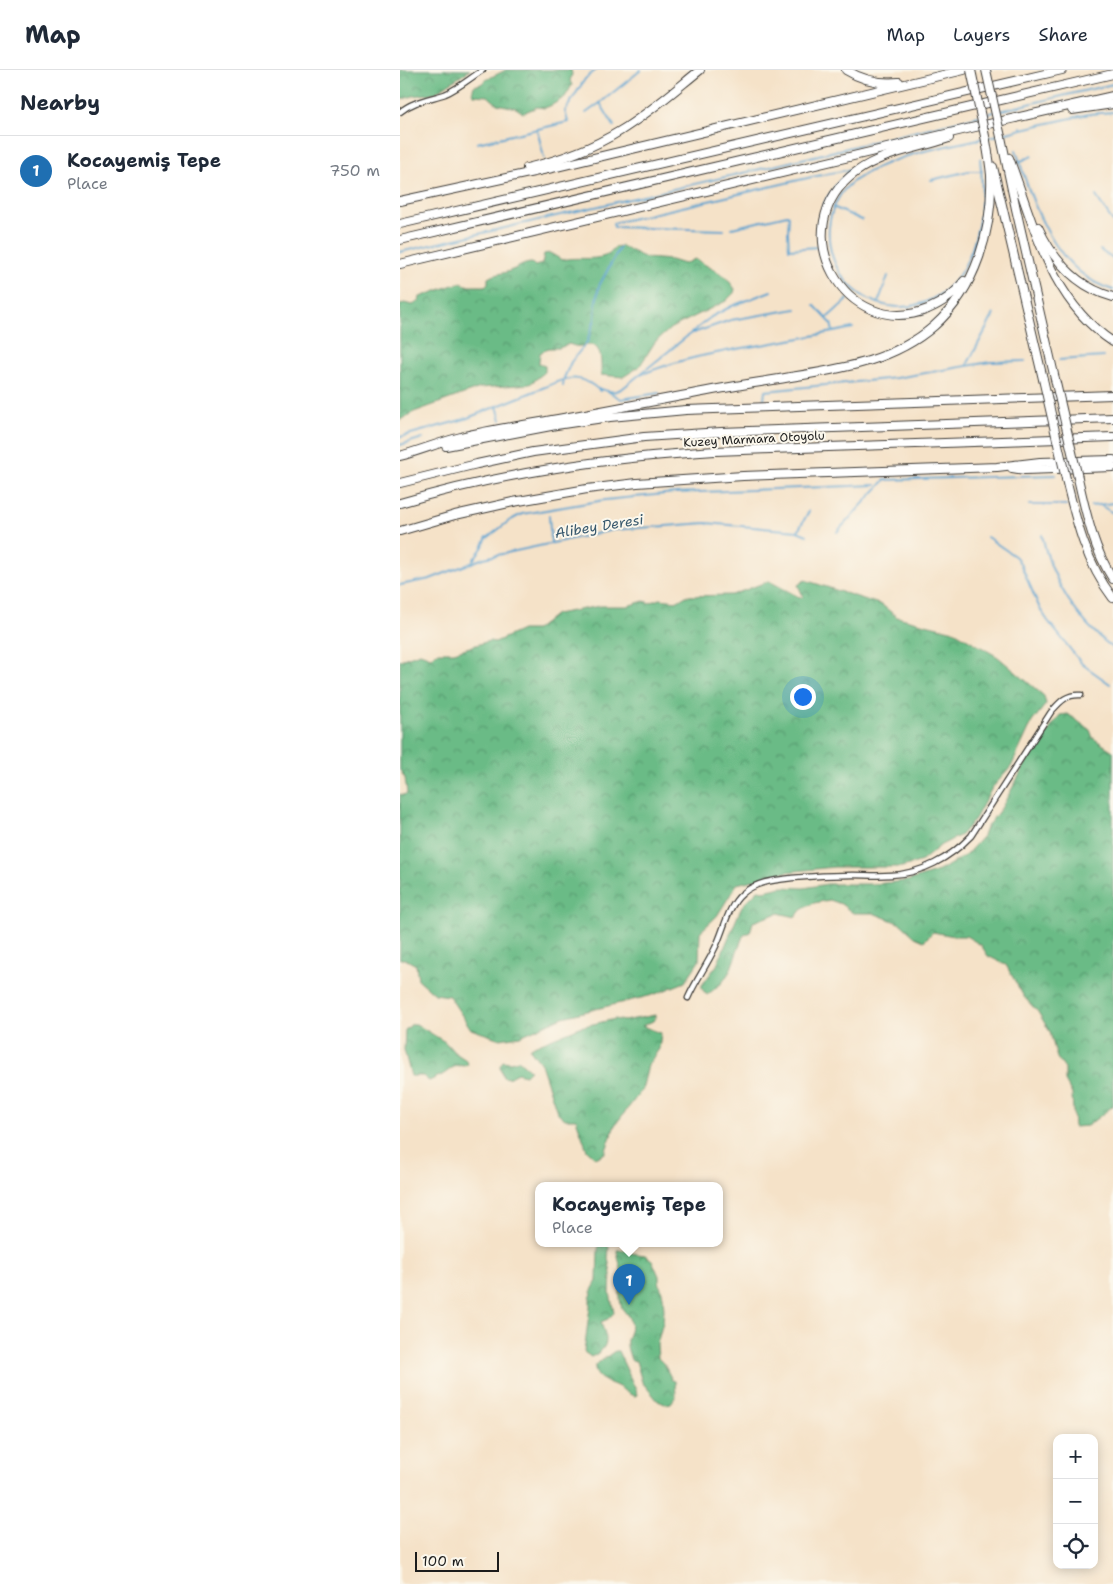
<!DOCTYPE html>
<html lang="en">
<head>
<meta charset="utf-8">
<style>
  body { margin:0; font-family:"Shantell Sans",sans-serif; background:#f2f2f3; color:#1f2937 }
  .controls { position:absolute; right:15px; bottom:15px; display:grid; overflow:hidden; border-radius:10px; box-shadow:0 2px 12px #0003 }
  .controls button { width:45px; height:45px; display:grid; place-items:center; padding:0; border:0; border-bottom:1px solid #e0e1e3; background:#fff; color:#1f2937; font:25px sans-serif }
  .scale { position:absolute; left:15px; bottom:12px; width:84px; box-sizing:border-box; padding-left:5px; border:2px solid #1c1c1c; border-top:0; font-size:14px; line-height:18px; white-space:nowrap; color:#1c1c1c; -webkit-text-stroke:4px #fbf7ec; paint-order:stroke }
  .you { position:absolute; left:402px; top:626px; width:18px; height:18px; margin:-12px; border:4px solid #fff; border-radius:50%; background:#1a73e8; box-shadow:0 0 0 8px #1a73e833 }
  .badge { display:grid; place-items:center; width:32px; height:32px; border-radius:50%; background:#1f6fb2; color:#fff; font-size:16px; font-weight:700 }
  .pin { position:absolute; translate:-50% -41px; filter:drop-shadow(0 1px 2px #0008) }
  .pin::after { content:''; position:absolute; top:26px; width:18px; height:15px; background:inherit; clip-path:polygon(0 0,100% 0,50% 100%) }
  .popup { position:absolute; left:135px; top:1112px; width:188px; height:65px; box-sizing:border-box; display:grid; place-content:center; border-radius:10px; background:#fff; filter:drop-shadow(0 1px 4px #0005); font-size:16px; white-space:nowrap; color:#747a83 }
  .popup b { font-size:19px; color:#1f2937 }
  .popup::after { content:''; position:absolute; left:50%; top:100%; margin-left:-10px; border:10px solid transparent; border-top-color:#fff }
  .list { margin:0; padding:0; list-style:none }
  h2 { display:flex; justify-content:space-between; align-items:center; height:65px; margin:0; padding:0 20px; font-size:21px }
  h2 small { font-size:16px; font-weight:400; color:#747a83 }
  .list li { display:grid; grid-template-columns:32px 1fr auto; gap:15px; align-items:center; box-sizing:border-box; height:70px; padding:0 20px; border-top:1px solid #e0e1e3 }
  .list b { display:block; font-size:19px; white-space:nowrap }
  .list p { margin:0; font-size:16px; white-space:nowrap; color:#747a83 }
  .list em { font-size:16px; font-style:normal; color:#747a83 }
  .icon { flex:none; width:28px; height:28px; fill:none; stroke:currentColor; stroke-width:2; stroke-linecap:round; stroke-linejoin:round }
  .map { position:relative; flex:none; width:713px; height:1514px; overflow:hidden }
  header { display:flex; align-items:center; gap:30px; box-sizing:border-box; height:70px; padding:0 25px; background:#fff; border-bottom:1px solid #e0e1e3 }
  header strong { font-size:24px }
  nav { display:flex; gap:28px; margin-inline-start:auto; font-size:18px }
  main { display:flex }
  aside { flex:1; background:#fff }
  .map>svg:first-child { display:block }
  .forest { fill:url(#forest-crowns); stroke:#436c51 }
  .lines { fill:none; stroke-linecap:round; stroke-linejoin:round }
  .stream { stroke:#58a1cf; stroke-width:2 }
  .street-casing { stroke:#3d3a36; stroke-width:7 }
  .highway-casing { stroke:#3d3a36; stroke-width:10 }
  .street { stroke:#fff; stroke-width:4.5 }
  .highway { stroke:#fff; stroke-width:8 }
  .highway-bridge-casing { stroke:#3d3a36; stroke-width:10; stroke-linecap:butt }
  .highway-bridge { stroke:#fff; stroke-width:8 }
  .labels { text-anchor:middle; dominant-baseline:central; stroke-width:4; stroke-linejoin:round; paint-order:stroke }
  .street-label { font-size:12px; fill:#1c1c1c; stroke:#fbf7ec }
  .water-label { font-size:14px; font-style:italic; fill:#37586d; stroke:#fbf7ec }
</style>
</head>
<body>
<header>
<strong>Map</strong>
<nav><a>Map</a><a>Layers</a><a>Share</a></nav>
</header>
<main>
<aside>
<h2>Nearby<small></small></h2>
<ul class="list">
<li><span class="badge">1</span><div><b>Kocayemiş Tepe</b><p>Place</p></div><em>750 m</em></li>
</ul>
</aside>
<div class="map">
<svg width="713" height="1514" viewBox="0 0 713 1514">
  <defs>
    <pattern id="forest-crowns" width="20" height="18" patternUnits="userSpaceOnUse" patternTransform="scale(1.25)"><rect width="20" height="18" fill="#6abb86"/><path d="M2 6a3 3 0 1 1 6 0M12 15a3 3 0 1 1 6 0" fill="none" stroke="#56976d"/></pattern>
  </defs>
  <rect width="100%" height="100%" fill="#fbf7ec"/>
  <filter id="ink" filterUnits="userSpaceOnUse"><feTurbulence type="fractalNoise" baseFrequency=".02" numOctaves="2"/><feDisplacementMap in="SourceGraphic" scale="10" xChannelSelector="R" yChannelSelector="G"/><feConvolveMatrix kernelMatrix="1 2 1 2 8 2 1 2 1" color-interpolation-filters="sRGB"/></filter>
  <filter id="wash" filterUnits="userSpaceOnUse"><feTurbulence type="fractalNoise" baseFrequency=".0096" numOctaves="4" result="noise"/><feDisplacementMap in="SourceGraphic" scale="20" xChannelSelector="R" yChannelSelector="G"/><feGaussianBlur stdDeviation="1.12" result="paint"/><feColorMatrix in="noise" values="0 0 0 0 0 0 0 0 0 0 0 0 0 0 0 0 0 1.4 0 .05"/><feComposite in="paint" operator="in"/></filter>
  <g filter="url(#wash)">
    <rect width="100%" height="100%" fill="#f5e2c8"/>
    <!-- forest -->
    <g class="forest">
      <polygon points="0,0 70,0 35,23 13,26 0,30"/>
      <polygon points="106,0 171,0 172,4 170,11 172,15 165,27 152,35 145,38 137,37 123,43 116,38 97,34 88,26 74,25 72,23 74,16 81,14 87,9"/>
      <path d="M221,176L246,188L271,190L284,194L295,189L325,206L335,219L334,223L326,231L271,258L255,272L239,297L223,307L201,305C201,296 203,274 189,275C179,276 179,278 169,274L159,278H148L140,283L139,291V294L145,296V302L130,314L80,318L14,342L0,350V235L4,233L13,235L19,231L20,227L53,215L61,213L69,216H85L88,213V208C96,203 104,204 112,200C120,197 124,193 132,193L135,196L142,194L144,184L150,183L162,190C178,185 205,195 215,177Z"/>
      <polygon points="405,510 482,535 497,547 554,561 598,587 644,626 646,634 632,652 611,697 592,718 575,749 561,765 541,775 522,791 502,797 434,797 386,802 337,814 317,846 300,862 299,891 285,912 253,925 163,947 120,966 100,969 71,959 49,926 35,924 18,909 16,895 5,889 0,889 0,724 4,725 7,723 5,708 0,700 0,590 20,583 31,587 38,582 54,582 89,571 95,572 122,560 136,560 156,544 200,536 227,536 244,531 250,533 259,529 278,531 286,526 332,525 369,511 401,528 403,526 398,515"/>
      <polygon points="668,644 690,660 693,668 713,681 713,1036 687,1056 674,1057 672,1024 665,1011 665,999 657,988 650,962 638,942 624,927 606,895 588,886 581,875 566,866 554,866 533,862 524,871 515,867 501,854 473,843 453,843 441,834 430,830 414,833 401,840 396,847 378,843 353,852 350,862 343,866 330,901 322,913 307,925 302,919 302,915 317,895 342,836 358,820 364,821 381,817 404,818 427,814 473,814 507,811 539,801 566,785 583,766 586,758 602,737 627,691 660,645"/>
      <polygon points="255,945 255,950 242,956 261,963 259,979 248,995 242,1020 215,1055 205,1083 196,1088 187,1080 176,1049 165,1049 157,1042 141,994 129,978 180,957 215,949 224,951"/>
      <path d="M12,954H16L45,972L54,982L66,990L68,994L65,996C53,994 51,1000 42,1005C38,1007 33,1009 29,1011L23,1006H11L4,980L5,960Z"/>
      <polygon points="118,990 130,1000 125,1005 117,1003 108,1008 103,1007 100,996 103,991 110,992"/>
      <path d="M200,1174H207L209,1178L208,1188L211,1204L210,1223L214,1243L208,1249L201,1252C202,1257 204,1260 205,1264C209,1276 200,1283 191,1287L184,1282L190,1237V1228L192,1224L191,1222L197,1211L198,1179Z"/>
      <path d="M217,1180H228L231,1183L245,1185L252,1190L259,1206V1211L263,1226L264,1240L263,1252L257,1274L258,1288L264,1294L272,1310L275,1311L276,1326L271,1333L265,1334L258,1331L242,1312L236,1291L231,1290C229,1283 226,1277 227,1270C229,1262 232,1261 230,1251C228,1243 222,1241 221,1235C218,1222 222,1211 221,1199C220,1192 217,1187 217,1180Z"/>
      <path d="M215,1281H218L236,1320L237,1325L235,1326C227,1324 223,1319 217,1316C206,1311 194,1309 195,1295Z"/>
    </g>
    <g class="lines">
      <!-- stream -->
      <g class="stream">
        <polyline points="200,33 241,0"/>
        <polyline points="599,41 713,14"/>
        <polyline points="186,43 200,33 214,56"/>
        <polyline points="584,45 594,42"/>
        <polyline points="137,59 144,88"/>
        <polyline points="622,59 689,44 713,42"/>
        <polyline points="603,64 622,59 621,57"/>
        <polyline points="589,67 599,65"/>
        <polyline points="77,73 168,52 165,41 185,9 196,0"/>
        <path d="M616,80C632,133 654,202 713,220"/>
        <path d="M580,89C586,134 578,204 534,228C483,256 425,214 429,158C430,140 440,120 455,110C493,84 540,78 584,68"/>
        <polyline points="621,91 632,86"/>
        <polyline points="531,110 569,101 582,101"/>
        <polyline points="696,126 713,152"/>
        <path d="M422,138C429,122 438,112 450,100"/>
        <polyline points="435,138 462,150"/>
        <polyline points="332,158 387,145 389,146 388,162 389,179 419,177"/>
        <polyline points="324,160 214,157 213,153 412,107 452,99"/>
        <polyline points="700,180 713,189"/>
        <polyline points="0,182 373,96 579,46"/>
        <polyline points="478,233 488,206"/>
        <polyline points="414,235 431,253 433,262"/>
        <polyline points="427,248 448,229"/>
        <polyline points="293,263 331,250 396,239"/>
        <polyline points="659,290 703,287"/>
        <polyline points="567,295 594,244"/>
        <path d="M240,305C284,287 321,282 367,274C396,269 424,264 453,258"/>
        <polyline points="163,316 164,308 171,292 187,272 195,249 196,232 199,216 220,177"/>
        <path d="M199,319C210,321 212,324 223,318L311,247L332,236L371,221"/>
        <polyline points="209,322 221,329 259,323"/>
        <polyline points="364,330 365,321 496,308 590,292 625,291"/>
        <polyline points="97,336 101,350"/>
        <path d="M0,367L65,349L150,315C169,305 184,306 200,321"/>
        <polyline points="0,375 23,368"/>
        <polyline points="629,435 666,435"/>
        <polyline points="700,435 713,443"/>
        <polyline points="691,436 713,433"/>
        <polyline points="149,446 151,473"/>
        <polyline points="398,461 409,441"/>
        <polyline points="437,462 485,410 656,405"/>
        <path d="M642,465C651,510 677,551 713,578"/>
        <polyline points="587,467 616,487 621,495 640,539 648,551 682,594 710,614"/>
        <polyline points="86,469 109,451 122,444 205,430 275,423 476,415"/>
        <polyline points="73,490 82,478 87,467"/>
        <polyline points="0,515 30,509 84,488 213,460 306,453 397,461 407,465"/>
      </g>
    </g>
  </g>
  <g filter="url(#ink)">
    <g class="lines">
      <defs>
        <g id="street">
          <path d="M0,42C13,31 30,29 45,24C59,18 70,8 83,0"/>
          <path d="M288,928C296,910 307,895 315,878C324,861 327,837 342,824C355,812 375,810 392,808C412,806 432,805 453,805C465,805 478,806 491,805C521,804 550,788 571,766L651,642C660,632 666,624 681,625"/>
        </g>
        <g id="highway">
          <path d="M446,0C462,10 480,14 499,12"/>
          <polyline points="672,40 713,34"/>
          <polyline points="601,67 616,139 655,309"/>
          <path d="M549,68C517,79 484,82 456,102C381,157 445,272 528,239C542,233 555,224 564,211"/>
          <path d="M609,88C634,154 650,231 713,272"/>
          <polyline points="593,97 643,309"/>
          <path d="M127,98C160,90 191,79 220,61C248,44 274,21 300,0"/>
          <polyline points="0,131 152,98 564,0"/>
          <polyline points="0,154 662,0"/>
          <path d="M638,157C653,190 677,217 713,227"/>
          <polyline points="0,170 713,4"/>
          <polyline points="0,194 571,58 713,26"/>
          <polyline points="46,376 156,355 210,347 286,340 713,325"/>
          <path d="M0,386C21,380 41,372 61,367C93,359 126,355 158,349C203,341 248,332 292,324C327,317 362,312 397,306C446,298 495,290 534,256C576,219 593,160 591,105C590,94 588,82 586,71"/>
          <polyline points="612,398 625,400 713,397"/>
          <path d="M678,408C686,443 693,478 713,509"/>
          <path d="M666,409C676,451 686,493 713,528"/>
          <polyline points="0,413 77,394 133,382 244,367 321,362 713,348"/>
          <path d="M0,433C105,402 206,388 315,381L713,367"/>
          <polyline points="0,461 55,445 113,432 187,419 237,413 343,406 597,397 640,392 713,390"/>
        </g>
      </defs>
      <!-- street casing -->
      <use href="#street" class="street-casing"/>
      <!-- highway casing -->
      <use href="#highway" class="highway-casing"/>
      <!-- street -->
      <use href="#street" class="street"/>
      <!-- highway -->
      <use href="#highway" class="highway"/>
      <defs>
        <g id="highway-bridge">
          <polyline points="571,0 586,71"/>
          <polyline points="586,0 601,67"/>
          <polyline points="643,309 666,409"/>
          <polyline points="655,309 678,408"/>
        </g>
      </defs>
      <!-- highway-bridge casing -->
      <use href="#highway-bridge" class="highway-bridge-casing"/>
      <!-- highway-bridge -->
      <use href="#highway-bridge" class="highway-bridge"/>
    </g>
  </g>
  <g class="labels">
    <!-- street labels -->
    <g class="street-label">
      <text transform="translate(354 369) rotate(-3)">Kuzey Marmara Otoyolu</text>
    </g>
    <!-- water labels -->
    <g class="water-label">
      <text transform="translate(199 456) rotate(-9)">Alibey Deresi</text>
    </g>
  </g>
</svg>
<div class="controls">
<button>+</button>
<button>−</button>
<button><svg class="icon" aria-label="locate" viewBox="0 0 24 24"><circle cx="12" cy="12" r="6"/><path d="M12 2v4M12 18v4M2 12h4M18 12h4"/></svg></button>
</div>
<div class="scale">100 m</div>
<div class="you"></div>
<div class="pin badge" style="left:229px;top:1235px">1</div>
<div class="popup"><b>Kocayemiş Tepe</b>Place</div>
</div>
</main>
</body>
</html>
